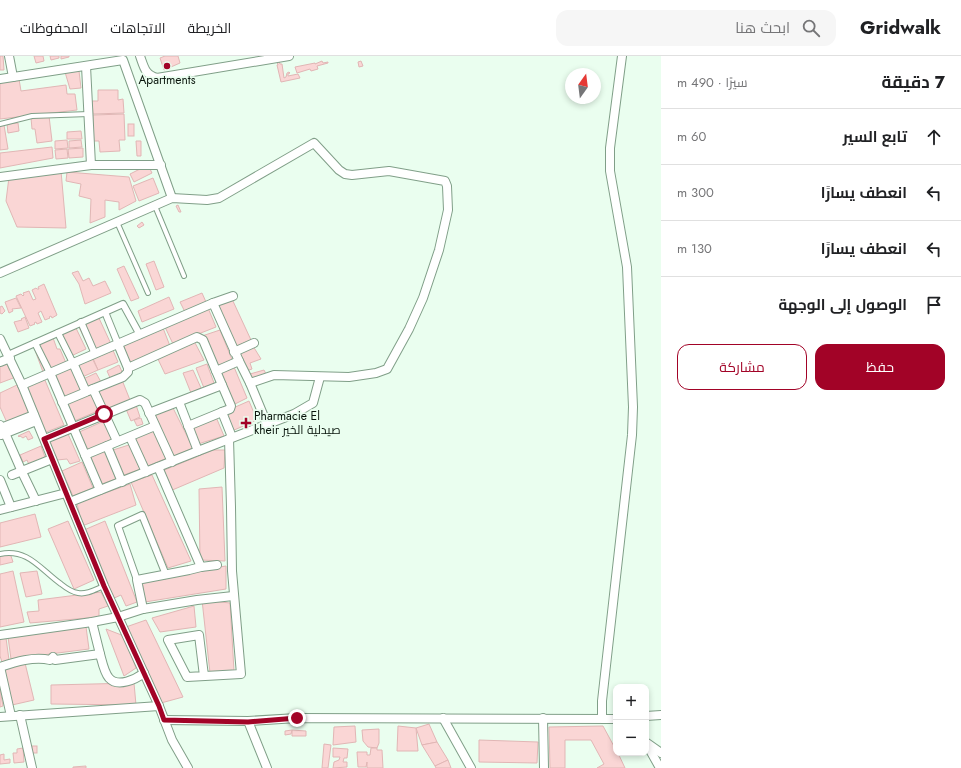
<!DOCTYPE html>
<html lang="ar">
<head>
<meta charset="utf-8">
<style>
  body { margin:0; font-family:Jost,Cairo,sans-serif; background:#f6f6f6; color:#202124; direction:rtl }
  .controls { position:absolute; right:12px; bottom:12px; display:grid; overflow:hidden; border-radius:8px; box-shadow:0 2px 6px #0003 }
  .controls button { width:36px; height:36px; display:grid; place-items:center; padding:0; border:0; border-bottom:1px solid #e0e0e0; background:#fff; color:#202124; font:20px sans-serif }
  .compass { position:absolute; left:565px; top:12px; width:36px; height:36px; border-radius:50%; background:#fff; box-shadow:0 2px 6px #0003; rotate:14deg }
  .stop { position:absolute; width:12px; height:12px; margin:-9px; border:3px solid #a20327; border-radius:50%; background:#fff }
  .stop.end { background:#a20327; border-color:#fff; box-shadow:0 1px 4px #0008 }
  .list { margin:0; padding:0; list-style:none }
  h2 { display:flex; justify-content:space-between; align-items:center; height:52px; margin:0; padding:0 16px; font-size:17px }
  h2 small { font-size:13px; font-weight:400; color:#757577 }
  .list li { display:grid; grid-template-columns:26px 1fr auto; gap:12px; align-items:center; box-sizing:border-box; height:56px; padding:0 16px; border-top:1px solid #e0e0e0 }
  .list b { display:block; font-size:15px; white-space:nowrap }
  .list em { font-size:13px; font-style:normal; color:#757577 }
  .actions { display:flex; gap:8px; padding:12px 16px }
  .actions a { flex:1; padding:9px 0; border:1px solid #a20327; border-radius:12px; text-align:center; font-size:14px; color:#a20327 }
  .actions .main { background:#a20327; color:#fff }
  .icon { flex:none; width:22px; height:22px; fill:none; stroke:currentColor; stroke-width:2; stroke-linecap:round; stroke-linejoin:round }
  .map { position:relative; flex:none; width:661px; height:712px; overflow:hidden; direction:ltr }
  header { display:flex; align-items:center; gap:24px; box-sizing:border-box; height:56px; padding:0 20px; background:#fff; border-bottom:1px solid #e0e0e0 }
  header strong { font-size:19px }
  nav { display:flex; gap:22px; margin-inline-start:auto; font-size:14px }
  .search { width:280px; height:36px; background:#f6f6f6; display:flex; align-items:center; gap:10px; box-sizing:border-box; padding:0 14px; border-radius:12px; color:#757577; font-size:15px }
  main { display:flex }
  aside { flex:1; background:#fff }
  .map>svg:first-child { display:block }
  .building { fill:#fad6d5; stroke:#e1b6b5 }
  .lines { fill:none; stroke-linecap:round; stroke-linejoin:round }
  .service-casing { stroke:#809f88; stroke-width:6 }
  .pedestrian-casing { stroke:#809f88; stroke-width:8 }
  .minor-casing { stroke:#809f88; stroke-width:10 }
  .service { stroke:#fff; stroke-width:4 }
  .pedestrian { stroke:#fff; stroke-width:6 }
  .minor { stroke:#fff; stroke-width:8 }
  .route { stroke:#a20327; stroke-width:5 }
  .poi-dot { fill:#a20327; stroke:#eafeef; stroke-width:1.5 }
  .labels { text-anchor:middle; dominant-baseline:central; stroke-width:3.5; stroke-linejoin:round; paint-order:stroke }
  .poi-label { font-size:12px; fill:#09150c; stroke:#eafeef }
</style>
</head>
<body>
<header>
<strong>Gridwalk</strong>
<div class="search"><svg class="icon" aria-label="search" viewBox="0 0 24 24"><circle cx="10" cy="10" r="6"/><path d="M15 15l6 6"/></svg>ابحث هنا</div>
<nav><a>الخريطة</a><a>الاتجاهات</a><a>المحفوظات</a></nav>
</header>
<main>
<aside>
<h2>7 دقيقة<small>سيرًا · 490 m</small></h2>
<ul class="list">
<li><svg class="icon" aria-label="ahead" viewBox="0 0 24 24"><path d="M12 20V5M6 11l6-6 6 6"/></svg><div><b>تابع السير</b></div><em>60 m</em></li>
<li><svg class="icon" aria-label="left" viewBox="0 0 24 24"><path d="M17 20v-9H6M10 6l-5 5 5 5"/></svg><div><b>انعطف يسارًا</b></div><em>300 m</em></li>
<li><svg class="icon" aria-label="left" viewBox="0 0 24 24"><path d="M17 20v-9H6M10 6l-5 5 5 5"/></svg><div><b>انعطف يسارًا</b></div><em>130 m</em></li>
<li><svg class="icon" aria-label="arrive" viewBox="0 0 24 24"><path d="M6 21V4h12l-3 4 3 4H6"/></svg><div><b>الوصول إلى الوجهة</b></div></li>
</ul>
<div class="actions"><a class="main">حفظ</a><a>مشاركة</a></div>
</aside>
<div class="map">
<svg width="661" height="712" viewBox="0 0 661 712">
  <rect width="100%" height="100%" fill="#eafeef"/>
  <!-- building -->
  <g class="building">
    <polygon points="0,0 3,0 4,14 0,14"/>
    <polygon points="34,0 43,0 44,5 36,7"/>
    <polygon points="50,0 59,0 59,2 51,4"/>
    <polygon points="61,0 69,0 69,1 61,3"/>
    <polygon points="165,0 178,0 180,7 164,14 160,2"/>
    <polygon points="279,5 280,8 282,8 284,22 286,21 287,17 289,16 290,17 288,18 288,20 298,18 300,22 281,26 277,9 278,9 277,6"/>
    <polygon points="322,5 323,7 328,6 328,7 317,10 318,13 311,15 310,13 297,17 295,11 315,7 315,8"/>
    <polygon points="361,5 363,10 359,11 358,6"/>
    <polygon points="79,15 81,32 70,33 65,16"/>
    <polygon points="19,23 21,35 66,29 67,38 75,38 77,54 0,63 0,25"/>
    <polygon points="98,34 118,34 118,44 123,43 124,57 93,58 92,45 98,45"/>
    <polygon points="124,58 125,84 119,84 120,95 100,96 99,85 93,85 93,59"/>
    <polygon points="49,60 52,85 37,87 35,73 32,73 31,62"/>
    <polygon points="18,67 19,75 8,77 7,68"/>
    <rect x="128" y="68" width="6" height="12"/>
    <polygon points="0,69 4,69 8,93 0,94"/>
    <polygon points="81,75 82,83 67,83 67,76"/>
    <polygon points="67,84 68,92 55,93 55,85"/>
    <polygon points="81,84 82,91 69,92 69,85"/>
    <polygon points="136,85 141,85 141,100 137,100"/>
    <polygon points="52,91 53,102 0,112 0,97"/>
    <polygon points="83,92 83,101 69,102 68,93"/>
    <polygon points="67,93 68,102 56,103 55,94"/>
    <polygon points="148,109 152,117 134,126 130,118"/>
    <polygon points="61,115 66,172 17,171 6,145 9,121"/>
    <polygon points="67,116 129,121 136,145 119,154 119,146 105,144 105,161 90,167 91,143 79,140 81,128 66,125"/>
    <polygon points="153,122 159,137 139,145 133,130"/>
    <polygon points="178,149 181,156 179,156 176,150"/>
    <polygon points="142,166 144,169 139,172 137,170"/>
    <polygon points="154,205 164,231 156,234 146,208"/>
    <polygon points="124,210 139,242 131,245 117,213"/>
    <polygon points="78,215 83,225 89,222 93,230 105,225 111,237 85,248 79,228 72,217"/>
    <polygon points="44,228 57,259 52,262 51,260 49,261 50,262 45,264 41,255 38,257 42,266 37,268 36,266 34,267 35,268 30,270 16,240 21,238 23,240 24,239 23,237 29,235 33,244 36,243 32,234 36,232 37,233 39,233 38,231"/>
    <polygon points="202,237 206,246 185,256 180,246"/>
    <polygon points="169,241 174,253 142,266 138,255"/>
    <polygon points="16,242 21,252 12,253 13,255 9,257 5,246"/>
    <polygon points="232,243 251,284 234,291 216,249"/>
    <polygon points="2,250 5,255 2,258 0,257 0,251"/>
    <polygon points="208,252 216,271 173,288 165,271"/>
    <polygon points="98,260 111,288 91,297 78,269"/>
    <polygon points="25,261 29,272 18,276 14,266 22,264 21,263"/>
    <polygon points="75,270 86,293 69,301 58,277"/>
    <polygon points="163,272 170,290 130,308 122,289"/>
    <polygon points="220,274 233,306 217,311 202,280"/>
    <polygon points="52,279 57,293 60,293 66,307 43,316 32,286"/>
    <polygon points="194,285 204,304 165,318 157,301"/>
    <polygon points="253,290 261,303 250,307 252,313 246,315 237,297"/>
    <polygon points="112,292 118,306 98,314 92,300"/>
    <polygon points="92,302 98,314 80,322 74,310"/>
    <polygon points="6,306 10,315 13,313 16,321 0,327 0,309"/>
    <polygon points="207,308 214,327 204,332 196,312"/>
    <polygon points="119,309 123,318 111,324 107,315"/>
    <polygon points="73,310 83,335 65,343 55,318"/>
    <polygon points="234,311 247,342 233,349 219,317"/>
    <polygon points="193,314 201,332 191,337 183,317"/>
    <polygon points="264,314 267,320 252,325 250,318"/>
    <polygon points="96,317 101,326 85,333 81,324"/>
    <polygon points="44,322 64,369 44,377 24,330"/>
    <polygon points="122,324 130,344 105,354 97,334"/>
    <polygon points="17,329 31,358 8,369 0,351 0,337"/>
    <polygon points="93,337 100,354 72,366 64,348"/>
    <polygon points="249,345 257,364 232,375 224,356"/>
    <polygon points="136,349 140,361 131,365 126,353"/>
    <polygon points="173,352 193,392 172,401 152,359"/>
    <polygon points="216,361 224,380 198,388 191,371"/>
    <polygon points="141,362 143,368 137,370 134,364"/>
    <polygon points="104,365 112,383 86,395 77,377"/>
    <polygon points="152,372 167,402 148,410 135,382"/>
    <polygon points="29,375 33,382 28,384 26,380 23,382 20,380 19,381 18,380"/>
    <polygon points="68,378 80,405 70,408 67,403 57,404 49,386"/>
    <polygon points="132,388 141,413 121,420 113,394"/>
    <polygon points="41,390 46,404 30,411 27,404 23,406 20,399"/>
    <polygon points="104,393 116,423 99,429 87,399"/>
    <polygon points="213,394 225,394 224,412 170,435 162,415"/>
    <polygon points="82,406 93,432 73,440 62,415"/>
    <polygon points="152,419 191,505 168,512 131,426"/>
    <polygon points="130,428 136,449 82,470 77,447"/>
    <polygon points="222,431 225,505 200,504 199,433"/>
    <polygon points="35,458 41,481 0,491 0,467"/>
    <polygon points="68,465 94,524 74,533 48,473"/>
    <polygon points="105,465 137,546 126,550 121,539 112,543 84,474"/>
    <polygon points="10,497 13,506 0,509 0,499"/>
    <polygon points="226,510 226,533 145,546 142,525 194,515"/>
    <polygon points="13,515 24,566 0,571 0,518"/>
    <polygon points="37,515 42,538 26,541 20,517"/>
    <polygon points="101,536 108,550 99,553 99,561 30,567 27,556 39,555 38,544"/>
    <polygon points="202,544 230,547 234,615 210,617"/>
    <polygon points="194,550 196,571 160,576 152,562"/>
    <polygon points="146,564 183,641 161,647 126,571"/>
    <polygon points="86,571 89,593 11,603 8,581"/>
    <polygon points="106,573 124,580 136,612 124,620"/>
    <polygon points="6,582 9,604 2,606 0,600 0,583"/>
    <polygon points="25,607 34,644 12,649 3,612"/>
    <polygon points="134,627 136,649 51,648 51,629"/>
    <polygon points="0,633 3,650 0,651"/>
    <polygon points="429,668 437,686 422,689 416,672"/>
    <polygon points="355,670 356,686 333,689 334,671"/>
    <polygon points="398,670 416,672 418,695 397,695"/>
    <polygon points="603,670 616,694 616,697 618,697 625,712 597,712 604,708 591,684 565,684 565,712 550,712 549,671"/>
    <polygon points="379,673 379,687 377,692 368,691 363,685 362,674"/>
    <polygon points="292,674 306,675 306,680 292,680"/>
    <polygon points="292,674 291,678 285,679 285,675"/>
    <polygon points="479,684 538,686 537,707 479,706"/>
    <polygon points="437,686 448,704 435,710 422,689"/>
    <polygon points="324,688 331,689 328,712 322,712"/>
    <rect x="32" y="690" width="5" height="7"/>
    <polygon points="23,692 24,706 14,707 13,697 17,697 17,693"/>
    <polygon points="333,692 348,693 347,702 344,702 343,706 347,706 347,711 333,712 334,706 339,704 340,701 333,701"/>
    <polygon points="371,692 377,692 377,694 382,694 383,712 367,712 367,706 366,711 358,711 357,696 367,696 367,699 370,699"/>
    <polygon points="4,698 4,704 10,703 10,707 0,708 0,699"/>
    <polygon points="448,704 451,712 436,712 435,710"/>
    <polygon points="86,710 86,712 73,712 73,711"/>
  </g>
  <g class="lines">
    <defs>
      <g id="service">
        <polyline points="0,68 32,60 89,58"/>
        <polyline points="155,150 184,220"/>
        <polyline points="117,166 148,237"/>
        <path d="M0,498C28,492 41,514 61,528C66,532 71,536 78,537C87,539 96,533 104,530"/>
      </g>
      <g id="pedestrian">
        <polyline points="105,256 118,288"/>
        <polyline points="81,266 95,298"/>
        <polyline points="58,277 73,307"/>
        <polyline points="35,287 50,317"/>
        <polyline points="8,299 123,248 140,279"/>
        <polyline points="137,524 118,470 142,459 166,519"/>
      </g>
      <g id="minor">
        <polyline points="9,0 13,21"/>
        <path d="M140,0C144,11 145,19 157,22L289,0"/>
        <polyline points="86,10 91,109"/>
        <polyline points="0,23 123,4 172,142"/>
        <polyline points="0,121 91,109 161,109"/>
        <polyline points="0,217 172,142 207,144 219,142 314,87 339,114 345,118 352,119 389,115 445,125 447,130 448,154 439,194 423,242 409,273 387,313 376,317 349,321 274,319 250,327"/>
        <polyline points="213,247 239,305"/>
        <polyline points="0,283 22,329 104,530 159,650 172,684 188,712"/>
        <polyline points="118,288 128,312 197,281 203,284 222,329"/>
        <polyline points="234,296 254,287"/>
        <polyline points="0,306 10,302"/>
        <polyline points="216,315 239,305 250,327 267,368"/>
        <polyline points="50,317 100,434"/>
        <polyline points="22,329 213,247 233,240"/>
        <polyline points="93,333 117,385"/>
        <polyline points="88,335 123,321 128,316 128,312"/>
        <polyline points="62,346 86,336 73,307"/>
        <polyline points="179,346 198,395"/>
        <polyline points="149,357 222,329 231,350 230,353 222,356 232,381"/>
        <polyline points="0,369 2,374 5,377 22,416 36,445"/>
        <polyline points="188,370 222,356"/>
        <polyline points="1,372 34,359"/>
        <polyline points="1,379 36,365"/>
        <polyline points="130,381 146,416"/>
        <polyline points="45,383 140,344 145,347 172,406"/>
        <polyline points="107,390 122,426"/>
        <polyline points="85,399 155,370"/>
        <polyline points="158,411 201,511 217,509"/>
        <polyline points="12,419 52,403"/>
        <polyline points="0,424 11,451"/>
        <polyline points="70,446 198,395 294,358 313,347 320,321"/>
        <polyline points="0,454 66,437"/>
        <polyline points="143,553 137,524 189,514 201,511"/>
        <polyline points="0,579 92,566 118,561 143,553 197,544 233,540"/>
        <path d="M100,598C102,605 104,616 109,622C118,632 136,623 144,617"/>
        <path d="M0,611C15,606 34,600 50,604L53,601L55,604L100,598L92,566"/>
        <polyline points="0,611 11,660"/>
        <polyline points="204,620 199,579 168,584 187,621 241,618 232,515 231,451 229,383"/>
        <polyline points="20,659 32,712"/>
        <polyline points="646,660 661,659"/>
        <polyline points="0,661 159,650"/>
        <polyline points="443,662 471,712"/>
        <polyline points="543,662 544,712"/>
        <polyline points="602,662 602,645 632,379 633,351 627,211 610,115 610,92 622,0"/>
        <polyline points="164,664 248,665"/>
        <polyline points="646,687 660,712"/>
        <polyline points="647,687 661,697"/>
        <polyline points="267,712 248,665 297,662 616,663"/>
      </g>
    </defs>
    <!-- service casing -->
    <use href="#service" class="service-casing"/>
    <!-- pedestrian casing -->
    <use href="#pedestrian" class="pedestrian-casing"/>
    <!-- minor casing -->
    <use href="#minor" class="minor-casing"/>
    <!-- service -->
    <use href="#service" class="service"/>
    <!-- pedestrian -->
    <use href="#pedestrian" class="pedestrian"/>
    <!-- minor -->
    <use href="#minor" class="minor"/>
  </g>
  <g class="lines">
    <!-- route -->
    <polyline class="route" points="104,358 44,383 104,530 159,650 164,664 248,666 297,662"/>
  </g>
  <!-- markers -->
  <g class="poi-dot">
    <circle cx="167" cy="10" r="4"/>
    <path d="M244 361h4v4h4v4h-4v4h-4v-4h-4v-4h4z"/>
  </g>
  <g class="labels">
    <!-- poi labels -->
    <g class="poi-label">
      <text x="167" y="24">Apartments</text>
      <text x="254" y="360" text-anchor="start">Pharmacie El<tspan x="254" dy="14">kheir صيدلية الخير</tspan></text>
    </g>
  </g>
</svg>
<div class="controls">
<button>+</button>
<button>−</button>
</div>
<svg class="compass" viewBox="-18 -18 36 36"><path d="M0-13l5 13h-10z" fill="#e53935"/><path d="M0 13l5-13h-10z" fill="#757577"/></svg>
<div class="stop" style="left:104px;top:358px"></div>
<div class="stop end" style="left:297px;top:662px"></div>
</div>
</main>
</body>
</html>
